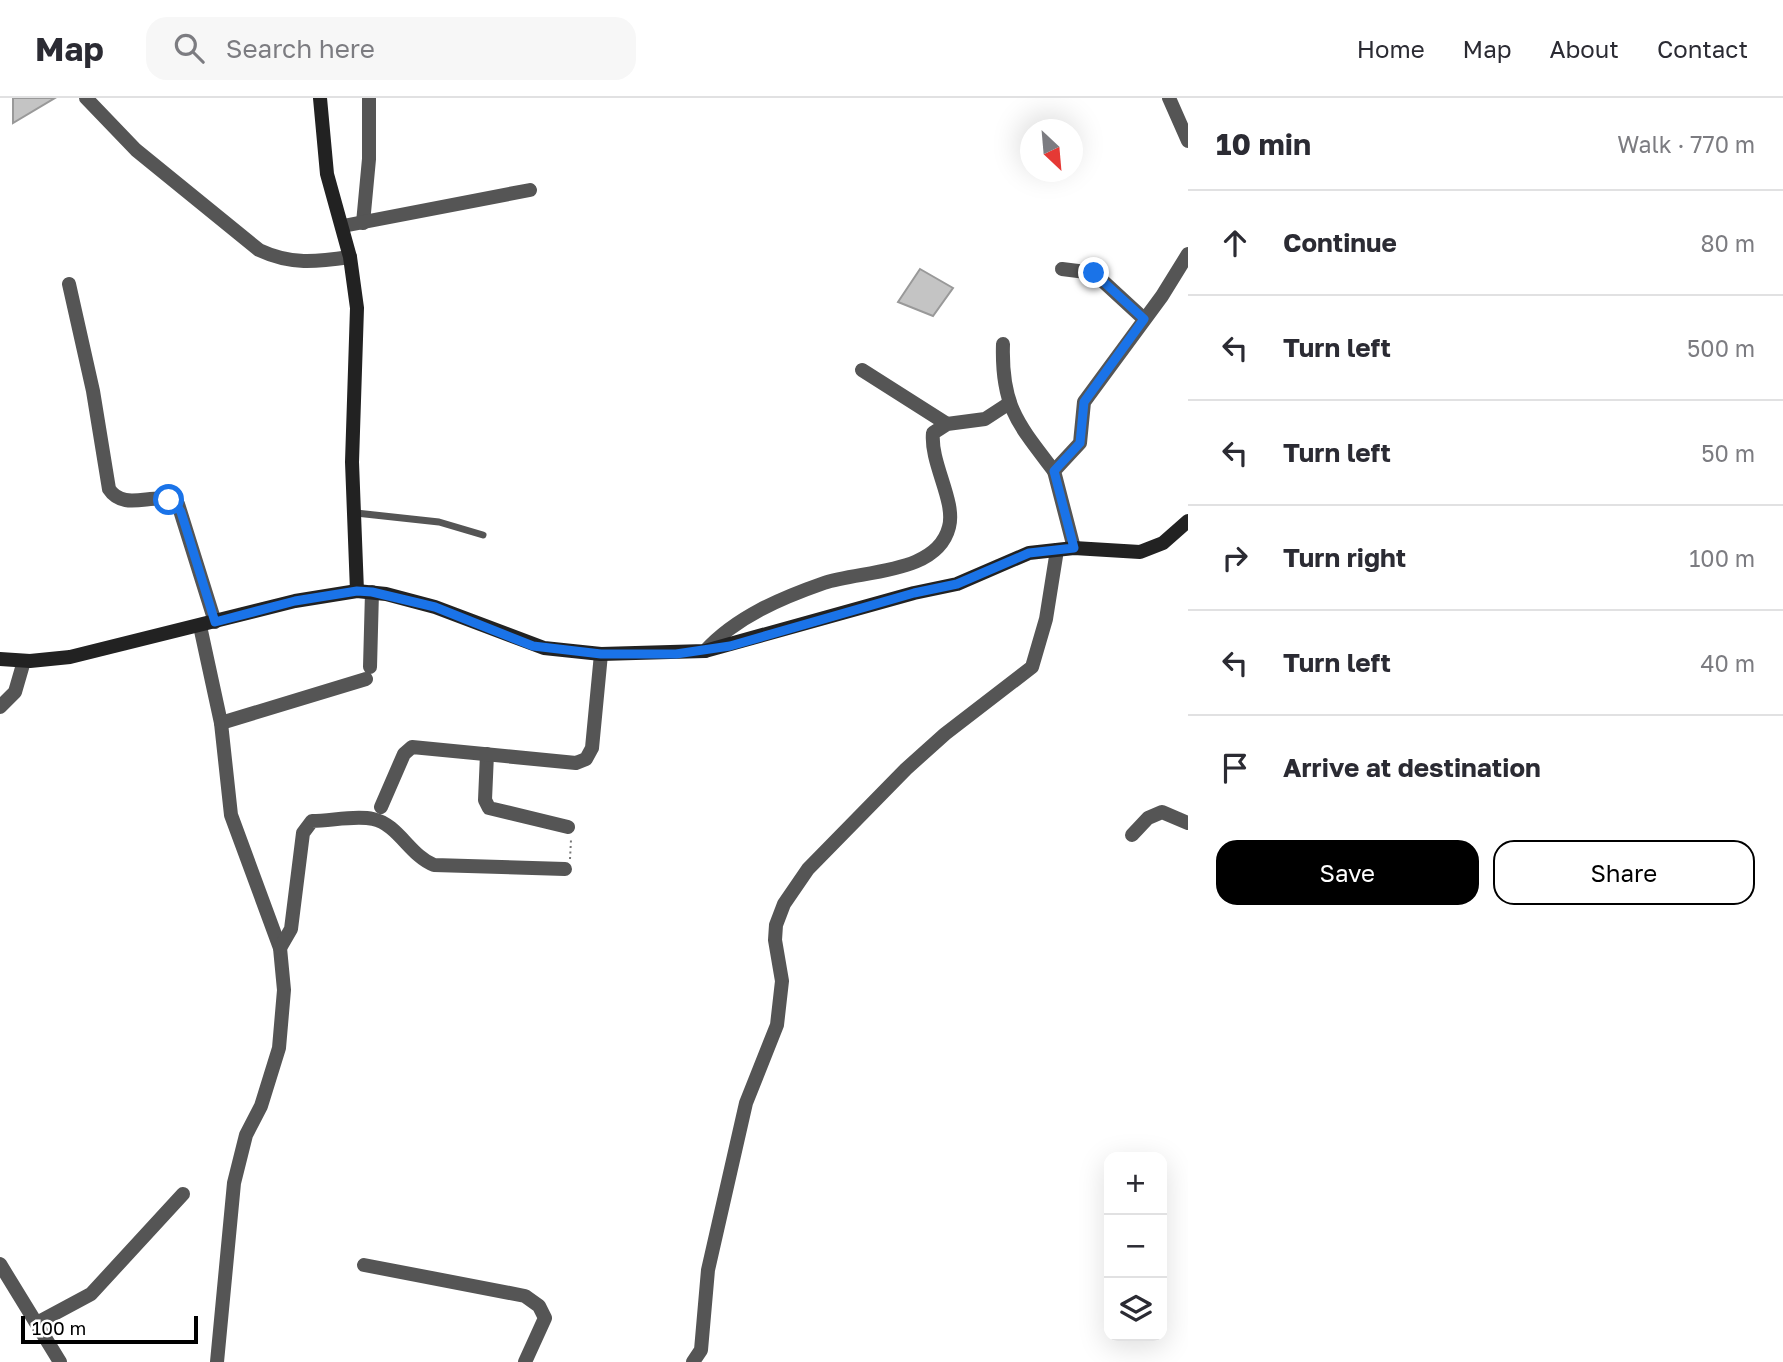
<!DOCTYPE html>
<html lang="en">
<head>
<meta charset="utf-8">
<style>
  body { margin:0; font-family:"Golos Text",sans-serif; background:#f7f7f7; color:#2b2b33 }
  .controls { position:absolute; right:21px; bottom:21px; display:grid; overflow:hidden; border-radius:14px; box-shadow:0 7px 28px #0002 }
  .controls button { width:63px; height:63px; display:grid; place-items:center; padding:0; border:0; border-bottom:2px solid #e1e1e2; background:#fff; color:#2b2b33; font:35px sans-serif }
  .compass { position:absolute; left:1020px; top:21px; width:63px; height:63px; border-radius:50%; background:#fff; box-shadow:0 7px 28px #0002; rotate:154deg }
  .scale { position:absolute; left:21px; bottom:18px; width:177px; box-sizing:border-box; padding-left:7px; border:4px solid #000; border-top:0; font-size:19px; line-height:24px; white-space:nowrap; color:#000; -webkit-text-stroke:5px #fff; paint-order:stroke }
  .stop { position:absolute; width:21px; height:21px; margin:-16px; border:5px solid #1a73e8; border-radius:50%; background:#fff }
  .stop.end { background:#1a73e8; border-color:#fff; box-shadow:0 2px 7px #0008 }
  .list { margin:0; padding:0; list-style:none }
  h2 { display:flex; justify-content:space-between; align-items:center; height:91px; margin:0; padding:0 28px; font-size:30px }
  h2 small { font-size:23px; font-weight:400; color:#7c7c81 }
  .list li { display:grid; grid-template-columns:46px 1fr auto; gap:21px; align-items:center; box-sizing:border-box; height:105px; padding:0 28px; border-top:2px solid #e1e1e2 }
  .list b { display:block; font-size:26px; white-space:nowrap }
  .list em { font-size:23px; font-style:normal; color:#7c7c81 }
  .actions { display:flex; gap:14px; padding:21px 28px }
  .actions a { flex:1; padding:16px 0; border:2px solid #000; border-radius:21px; text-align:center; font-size:24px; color:#000 }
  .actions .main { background:#000; color:#fff }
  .icon { flex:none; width:38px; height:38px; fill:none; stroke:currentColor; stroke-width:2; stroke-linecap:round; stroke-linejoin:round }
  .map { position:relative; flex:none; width:1188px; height:1264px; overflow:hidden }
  header { display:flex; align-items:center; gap:42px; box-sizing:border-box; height:98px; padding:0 35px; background:#fff; border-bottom:2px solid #e1e1e2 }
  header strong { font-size:33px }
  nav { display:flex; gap:38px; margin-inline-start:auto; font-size:24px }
  .search { width:490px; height:63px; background:#f7f7f7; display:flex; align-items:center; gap:18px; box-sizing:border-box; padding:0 24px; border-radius:21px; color:#7c7c81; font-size:26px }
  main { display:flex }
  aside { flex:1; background:#fff }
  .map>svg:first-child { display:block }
  .building { fill:#c4c4c4; stroke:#999; stroke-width:2 }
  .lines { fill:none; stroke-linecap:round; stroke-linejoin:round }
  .path { stroke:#777; stroke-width:2; stroke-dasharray:2 3.5; stroke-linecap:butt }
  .lane { stroke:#555; stroke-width:7 }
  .street { stroke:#555; stroke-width:14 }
  .secondary { stroke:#222; stroke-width:14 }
  .route { stroke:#1a73e8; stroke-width:9 }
</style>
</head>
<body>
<header>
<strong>Map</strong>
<div class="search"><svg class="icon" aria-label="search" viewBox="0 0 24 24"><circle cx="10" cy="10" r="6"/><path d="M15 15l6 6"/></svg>Search here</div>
<nav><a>Home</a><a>Map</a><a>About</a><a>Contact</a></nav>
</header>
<main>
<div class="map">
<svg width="1188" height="1264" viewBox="0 0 1188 1264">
  <rect width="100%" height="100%" fill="#fff"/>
  <!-- building -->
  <g class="building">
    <polygon points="13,0 55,0 13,25"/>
    <polygon points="920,171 953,190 933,218 898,204"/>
  </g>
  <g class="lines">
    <!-- path -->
    <polyline class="path" points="570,761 571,742"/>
    <!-- lane -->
    <polyline class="lane" points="356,415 439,424 483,437"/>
    <!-- street -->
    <g class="street">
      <path d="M86,0L136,52L259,152C291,167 316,164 350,159"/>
      <polyline points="1169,0 1188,43"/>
      <polyline points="363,125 369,61 369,0"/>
      <polyline points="343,128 530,92"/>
      <polyline points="1062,171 1094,175 1144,221"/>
      <path d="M69,186L93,293L109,391C125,416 159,390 178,406L215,524"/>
      <path d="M1003,246C1001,308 1018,326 1054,373"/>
      <polyline points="862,272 947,326"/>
      <polyline points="1074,450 1054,373 1080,345 1084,304 1162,198 1188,156"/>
      <polyline points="200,528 221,625 231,717 280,850 284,892 279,950 261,1008 246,1037 234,1085 217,1264"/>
      <path d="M705,553C736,519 781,500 824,485C861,472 937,477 949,429C956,403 930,365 933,335L947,326L985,321L1008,306"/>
      <polyline points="370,569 372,494"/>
      <polyline points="0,609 15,594 24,563"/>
      <polyline points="221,625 366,581"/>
      <polyline points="487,656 485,702 489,710 568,729"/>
      <polyline points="381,709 404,656 412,649 576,665 586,661 592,650 601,556"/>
      <polyline points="1132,737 1148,720 1162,714 1188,725"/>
      <path d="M280,850L291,831L303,735L312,723C331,723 355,717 373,721C398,726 410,758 434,767L565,771"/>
      <polyline points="0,1166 60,1264"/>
      <polyline points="364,1167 525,1198 539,1208 545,1220 525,1264"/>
      <polyline points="37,1225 91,1196 183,1096"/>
      <polyline points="693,1264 701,1252 708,1172 746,1005 777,927 782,883 775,842 776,827 784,806 808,771 906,671 945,636 1032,569 1046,521 1057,452"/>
    </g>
    <!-- secondary -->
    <g class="secondary">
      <polyline points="320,0 327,76 350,159 357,210 352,364 357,493"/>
      <polyline points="0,561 30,563 70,559 295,503 357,493 386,496 435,509 544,550 601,556 705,553 914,495 957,486 1029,455 1074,450 1140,454 1163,445 1188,423"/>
    </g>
  </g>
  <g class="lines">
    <!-- route -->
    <polyline class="route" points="169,402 173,402 181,414 215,524 295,503 357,493 372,494 435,509 533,548 601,556 676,556 730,548 914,495 957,486 1029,455 1074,450 1054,373 1080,345 1084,304 1144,221 1094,175"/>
  </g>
</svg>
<div class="controls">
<button>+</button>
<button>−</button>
<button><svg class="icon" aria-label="layers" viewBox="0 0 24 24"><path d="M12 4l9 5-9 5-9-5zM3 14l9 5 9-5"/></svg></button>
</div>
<svg class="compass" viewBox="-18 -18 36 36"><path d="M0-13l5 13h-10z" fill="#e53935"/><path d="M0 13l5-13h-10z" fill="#7c7c81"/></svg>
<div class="scale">100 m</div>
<div class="stop" style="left:169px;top:402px"></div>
<div class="stop end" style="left:1094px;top:175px"></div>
</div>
<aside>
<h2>10 min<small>Walk · 770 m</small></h2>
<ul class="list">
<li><svg class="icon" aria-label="ahead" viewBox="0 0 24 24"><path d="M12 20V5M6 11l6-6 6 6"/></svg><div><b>Continue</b></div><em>80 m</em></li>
<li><svg class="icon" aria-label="left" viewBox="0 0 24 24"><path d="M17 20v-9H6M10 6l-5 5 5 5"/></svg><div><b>Turn left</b></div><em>500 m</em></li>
<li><svg class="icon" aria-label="left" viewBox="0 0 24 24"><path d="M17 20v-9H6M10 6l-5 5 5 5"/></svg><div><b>Turn left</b></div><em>50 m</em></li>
<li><svg class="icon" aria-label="right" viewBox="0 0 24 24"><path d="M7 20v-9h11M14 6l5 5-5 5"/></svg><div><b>Turn right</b></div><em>100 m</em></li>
<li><svg class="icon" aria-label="left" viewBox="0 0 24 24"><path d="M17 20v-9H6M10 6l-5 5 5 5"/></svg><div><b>Turn left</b></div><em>40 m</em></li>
<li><svg class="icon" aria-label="arrive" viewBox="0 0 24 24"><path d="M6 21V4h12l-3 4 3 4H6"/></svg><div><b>Arrive at destination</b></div></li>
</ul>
<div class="actions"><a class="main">Save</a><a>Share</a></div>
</aside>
</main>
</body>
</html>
